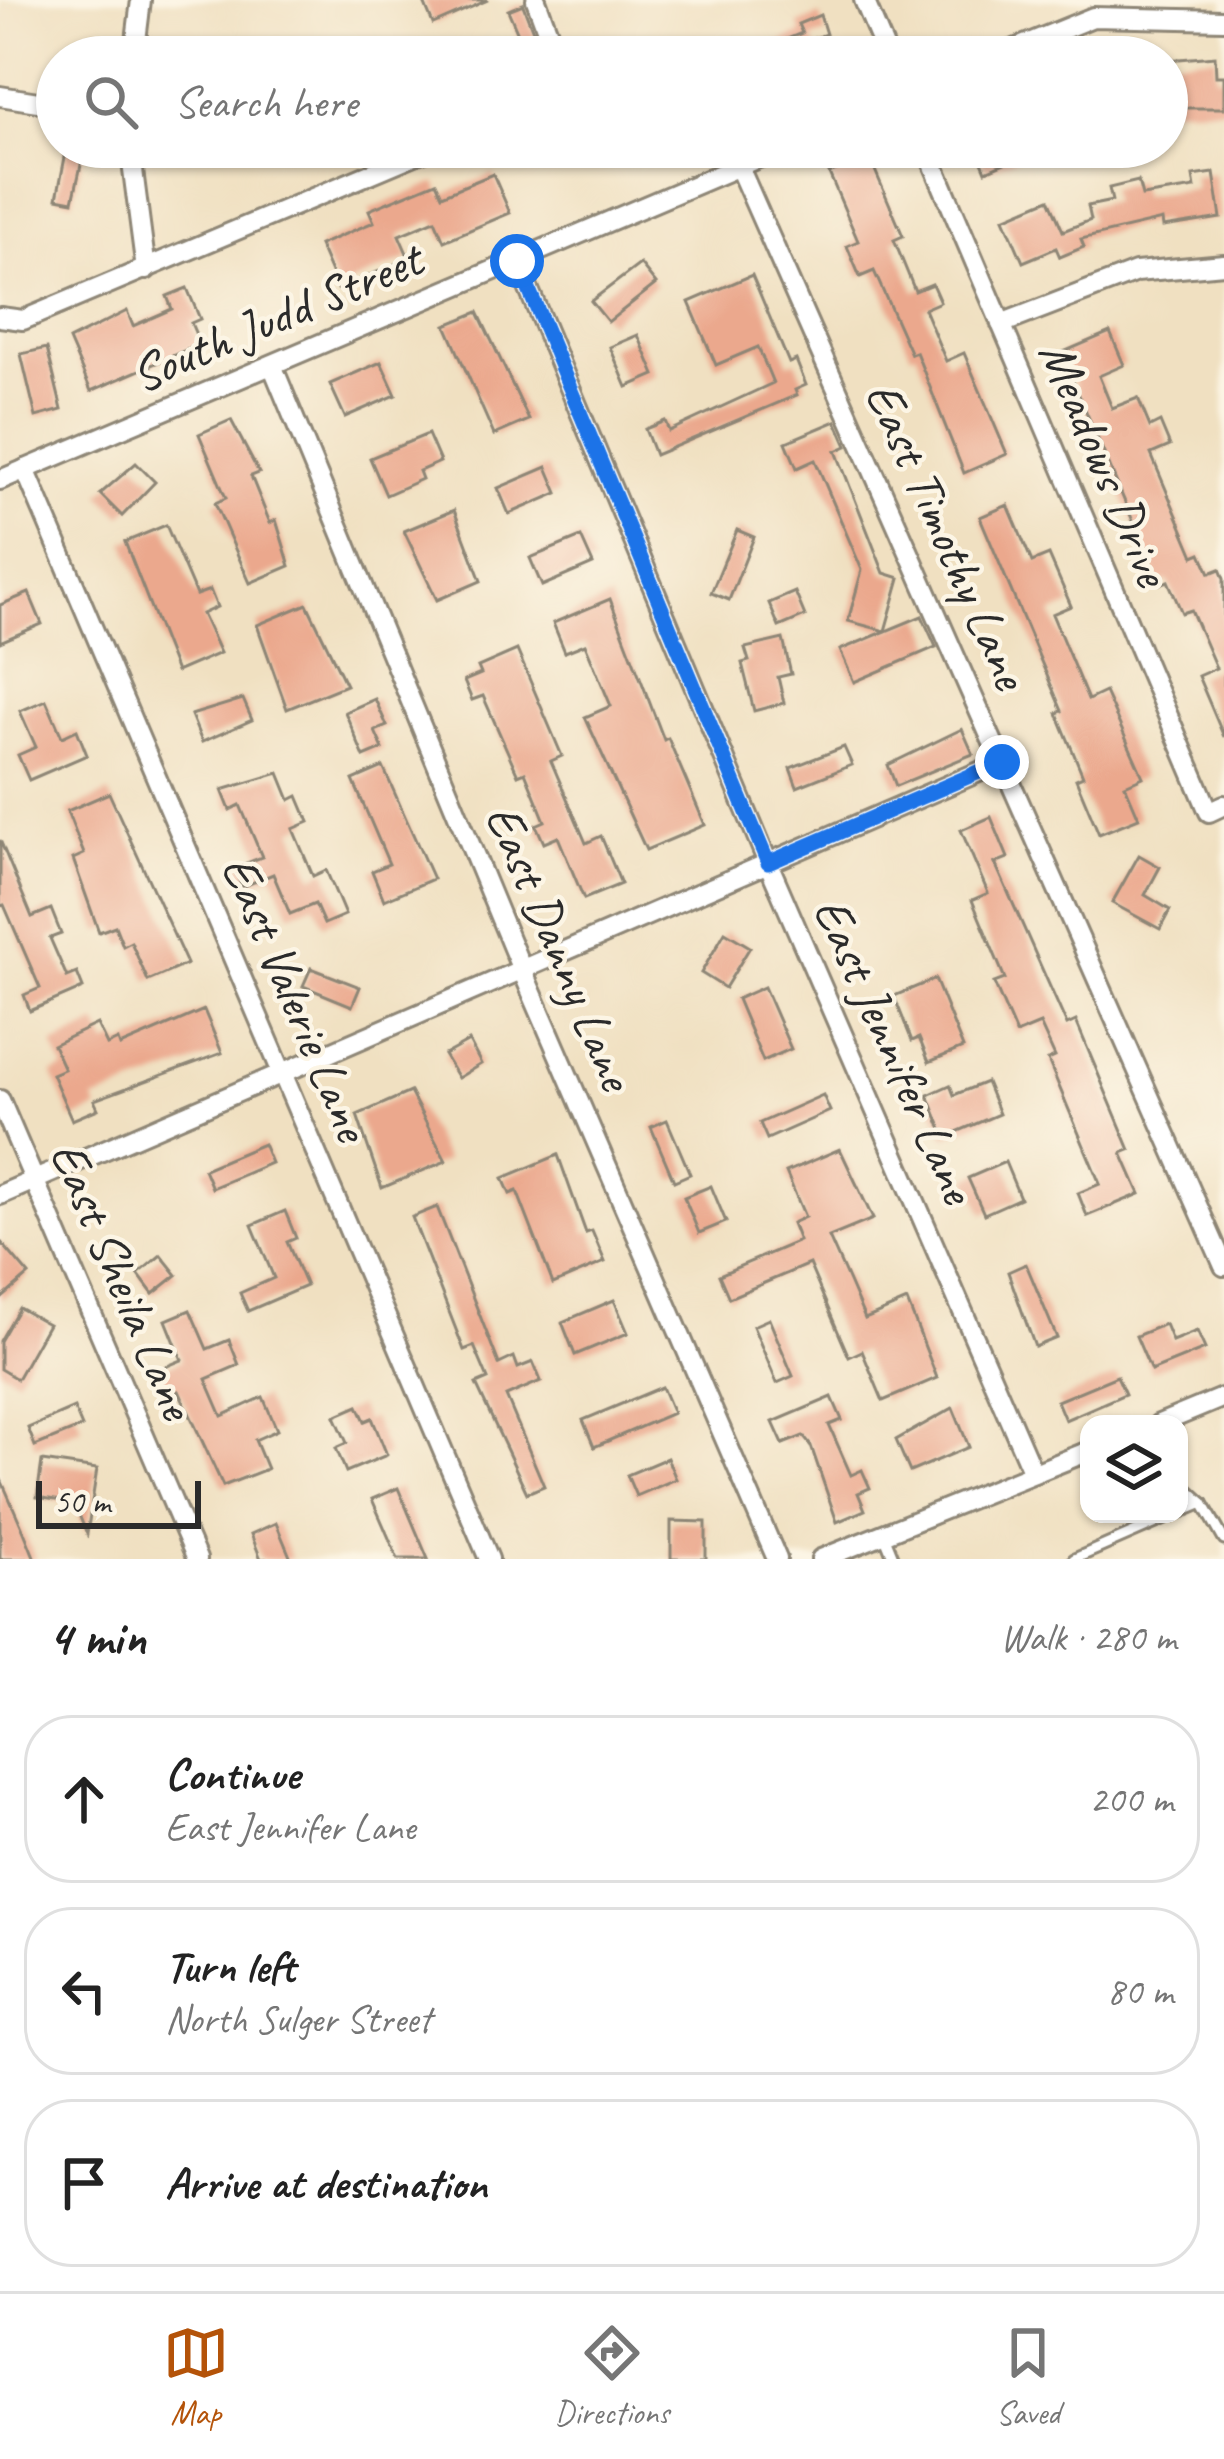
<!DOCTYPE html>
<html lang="en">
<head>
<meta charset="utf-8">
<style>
  body { margin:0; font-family:Caveat,sans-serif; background:#f2f2f2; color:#222 }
  .controls { position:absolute; right:36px; bottom:36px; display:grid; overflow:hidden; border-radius:24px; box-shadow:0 3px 9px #0004 }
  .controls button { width:108px; height:108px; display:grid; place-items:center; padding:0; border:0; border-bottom:3px solid #e0e0e0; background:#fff; color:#222; font:60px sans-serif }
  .scale { position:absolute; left:36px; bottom:30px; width:165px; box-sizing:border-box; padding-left:12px; border:6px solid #2b2b2b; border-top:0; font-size:33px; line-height:42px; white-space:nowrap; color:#2b2b2b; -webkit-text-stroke:9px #fcf5e5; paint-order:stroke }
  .stop { position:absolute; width:36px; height:36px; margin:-27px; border:9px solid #1a73e8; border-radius:50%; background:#fff }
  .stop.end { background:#1a73e8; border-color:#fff; box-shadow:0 3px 12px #0008 }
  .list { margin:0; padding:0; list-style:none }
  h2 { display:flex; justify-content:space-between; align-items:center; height:156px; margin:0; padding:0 48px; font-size:51px }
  h2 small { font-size:39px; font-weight:400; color:#767676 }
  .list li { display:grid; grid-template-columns:78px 1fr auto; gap:36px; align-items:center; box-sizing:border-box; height:168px; margin:0 24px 24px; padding:0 24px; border:3px solid #e0e0e0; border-radius:48px }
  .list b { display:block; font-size:45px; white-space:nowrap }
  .list p { margin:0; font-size:39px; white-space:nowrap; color:#767676 }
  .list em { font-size:39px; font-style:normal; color:#767676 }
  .icon { flex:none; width:66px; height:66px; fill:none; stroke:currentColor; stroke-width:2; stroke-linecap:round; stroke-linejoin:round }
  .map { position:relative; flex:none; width:1224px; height:1559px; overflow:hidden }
  .search { position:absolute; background:#fff; box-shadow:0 3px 9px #0004; left:36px; right:36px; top:36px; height:132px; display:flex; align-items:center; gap:30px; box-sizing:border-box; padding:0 42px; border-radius:66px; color:#767676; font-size:45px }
  .sheet { height:732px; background:#fff }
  nav { display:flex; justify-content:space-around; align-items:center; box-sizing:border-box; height:168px; border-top:3px solid #e0e0e0; background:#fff; font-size:33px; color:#767676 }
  nav a { display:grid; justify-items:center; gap:6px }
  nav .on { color:#b45309 }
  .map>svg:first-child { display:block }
  .building { fill:#eba88d }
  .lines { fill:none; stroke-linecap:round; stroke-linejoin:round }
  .lane-casing { stroke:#8e8676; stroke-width:15 }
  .street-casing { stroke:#8e8676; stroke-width:24 }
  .lane { stroke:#fff; stroke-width:9 }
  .street { stroke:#fff; stroke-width:18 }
  .route { stroke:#1a73e8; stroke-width:15 }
  .labels { text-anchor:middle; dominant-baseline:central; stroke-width:9; stroke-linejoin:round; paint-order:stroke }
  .street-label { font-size:51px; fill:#2b2b2b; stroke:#fcf5e5 }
</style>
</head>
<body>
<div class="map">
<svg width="1224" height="1559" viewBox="0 0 1224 1559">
  <rect width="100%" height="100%" fill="#fcf5e5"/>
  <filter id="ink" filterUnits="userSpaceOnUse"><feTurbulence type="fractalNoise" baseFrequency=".00833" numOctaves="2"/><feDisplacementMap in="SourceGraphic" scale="24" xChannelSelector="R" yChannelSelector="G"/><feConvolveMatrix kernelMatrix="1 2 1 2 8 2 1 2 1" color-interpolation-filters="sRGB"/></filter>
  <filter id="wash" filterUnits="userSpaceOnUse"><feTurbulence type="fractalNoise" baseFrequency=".004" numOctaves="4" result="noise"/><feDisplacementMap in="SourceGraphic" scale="48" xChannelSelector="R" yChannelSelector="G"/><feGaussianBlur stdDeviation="2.7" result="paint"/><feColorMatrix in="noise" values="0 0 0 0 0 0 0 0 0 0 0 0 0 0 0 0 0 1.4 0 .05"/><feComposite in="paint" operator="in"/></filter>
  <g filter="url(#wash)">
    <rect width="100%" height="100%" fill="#f0e0c1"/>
    <g id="blocks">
      <!-- building -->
      <g class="building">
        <polygon points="423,0 488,0 433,24"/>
        <polygon points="523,4 523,5 543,57 528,57 508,10"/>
        <polygon points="820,15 826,34 812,39 819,57 744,57 802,33 798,24"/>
        <polygon points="1215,56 1216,76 1224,76 1224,108 1167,108 1167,60"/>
        <polygon points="67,147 85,147 73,201 57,198"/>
        <polygon points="976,147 1042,147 986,171"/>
        <polygon points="869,156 903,236 894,240 915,291 932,284 940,302 924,309 946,361 964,353 1007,454 964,473 916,352 911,354 874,271 860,277 847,246 858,241 829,173"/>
        <polygon points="1214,173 1221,218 1163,227 1162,220 1081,239 1084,247 1060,257 1056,248 1023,262 1004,218 1049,199 1063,231 1091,220 1088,206 1112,201 1109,188 1138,181 1142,196 1195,188 1193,176"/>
        <polygon points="493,174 510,213 444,241 435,220 399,235 409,258 338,289 319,245 374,222 369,210 436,182 442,195"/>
        <polygon points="640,264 656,284 608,322 591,301"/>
        <polygon points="752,275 789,363 796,360 806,385 795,390 797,395 655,455 645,429 665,421 669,431 773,383 758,347 716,365 689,302"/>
        <polygon points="187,288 200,319 191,323 200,344 91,391 69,340 127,311 133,326 172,309 167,296"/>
        <polygon points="478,312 529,420 494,435 446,325"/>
        <polygon points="1110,332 1124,365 1099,376 1112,408 1138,398 1150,427 1160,422 1170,446 1151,454 1194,556 1201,553 1210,573 1220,569 1224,579 1224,737 1198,676 1216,668 1191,610 1182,613 1168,581 1160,584 1061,353"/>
        <polygon points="638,335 655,375 627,387 610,347"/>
        <polygon points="47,348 62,410 36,417 21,354"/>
        <polygon points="381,362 396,395 345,417 330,384"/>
        <polygon points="231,420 259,473 251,476 270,523 276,520 290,566 250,583 215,503 226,498 199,434"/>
        <polygon points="836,421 847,446 836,451 884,573 900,578 885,631 848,621 862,570 815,460 797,468 786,442"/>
        <polygon points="428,434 440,462 419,471 422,479 386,495 370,458"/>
        <polygon points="136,463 155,482 122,516 100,494"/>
        <polygon points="547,467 558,493 509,514 498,488"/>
        <polygon points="1008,505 1032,562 1049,555 1071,606 1052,614 1088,700 1105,692 1143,777 1125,785 1139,818 1099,834 1076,779 1083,776 1057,713 1062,711 980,517"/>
        <polygon points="454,510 481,581 437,600 404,531"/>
        <polygon points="166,525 196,595 210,590 217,607 202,614 220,653 176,672 125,542"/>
        <polygon points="737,530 754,537 729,600 711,593"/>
        <polygon points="581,537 593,564 542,586 530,558"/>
        <polygon points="795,592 805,616 779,627 769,603"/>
        <polygon points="29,593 42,624 0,642 0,605"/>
        <polygon points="610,599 664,740 668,738 705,825 646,850 585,717 611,706 585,644 565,652 553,623"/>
        <polygon points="307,604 346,685 287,709 257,625"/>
        <polygon points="922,616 936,647 854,682 840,650"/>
        <polygon points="783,639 791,674 778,677 784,703 754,711 742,663 749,661 745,648"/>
        <polygon points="517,650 562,756 551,761 586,843 601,836 621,884 584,899 558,837 544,843 536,825 545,821 525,772 518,775 483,696 472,700 464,681 481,674 478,667"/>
        <polygon points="243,699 252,720 202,742 191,715"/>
        <polygon points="375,699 387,726 375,731 383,749 364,757 345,712"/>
        <polygon points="46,700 62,737 77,730 87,755 29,780 18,755 36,747 20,711"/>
        <polygon points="962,729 973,754 896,786 888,765"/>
        <polygon points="844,747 852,765 797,787 790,768"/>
        <polygon points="383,767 433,879 384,900 372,871 389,864 353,780"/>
        <polygon points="279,773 290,800 298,796 309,822 293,829 313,876 326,870 345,915 324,924 315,904 290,914 273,874 242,887 234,868 262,857 240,805 230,810 222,790"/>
        <polygon points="109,793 187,964 148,981 131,942 123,946 115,926 99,932 73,859 84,854 67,811"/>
        <polygon points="991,817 1008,858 995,863 1067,1025 1076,1021 1130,1150 1122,1153 1140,1194 1087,1216 1078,1193 1100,1184 1048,1060 1055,1057 1040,1024 1016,1034 994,983 1005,979 972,900 988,893 961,830"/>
        <polygon points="0,840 32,917 51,909 61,934 50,938 67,977 77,973 83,988 30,1011 24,995 40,988 4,905 0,906"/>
        <polygon points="1139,855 1160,867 1145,895 1170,910 1160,929 1112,903"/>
        <polygon points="725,932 750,947 725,988 701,973"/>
        <polygon points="311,968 360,987 352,1006 303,986"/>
        <polygon points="935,979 963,1048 929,1062 919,1038 912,1041 894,996"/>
        <polygon points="764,987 791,1049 763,1061 737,999"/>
        <polygon points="204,1010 222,1053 94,1100 98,1109 72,1120 52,1074 64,1069 53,1045 97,1024 107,1045 118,1040 120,1046"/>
        <polygon points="469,1041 481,1064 458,1078 444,1055"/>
        <polygon points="986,1082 999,1114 945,1137 928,1095 950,1085 954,1095"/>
        <polygon points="410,1092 446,1161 382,1188 357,1115"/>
        <polygon points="823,1095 830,1111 767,1139 760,1123"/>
        <polygon points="667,1120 690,1174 674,1181 651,1127"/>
        <polygon points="263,1144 271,1163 212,1188 204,1169"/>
        <polygon points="840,1149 873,1219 829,1237 849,1282 865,1319 907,1301 937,1378 883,1401 862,1351 849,1357 809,1264 729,1298 719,1275 799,1241 792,1223 805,1217 786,1172"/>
        <polygon points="558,1155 586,1233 592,1231 605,1262 553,1284 517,1191 510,1194 503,1178"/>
        <polygon points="1005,1162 1020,1198 984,1214 968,1178"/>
        <polygon points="711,1186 726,1222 699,1233 684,1197"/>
        <polygon points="437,1207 499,1364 514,1357 518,1368 533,1362 541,1381 506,1396 544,1486 527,1493 476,1384 488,1379 474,1346 464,1350 412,1217"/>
        <polygon points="285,1211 296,1238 287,1242 306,1286 248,1311 240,1293 274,1278 252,1225"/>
        <polygon points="0,1241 29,1275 0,1300"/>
        <polygon points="161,1255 177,1275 153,1294 138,1274"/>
        <polygon points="1026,1264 1057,1338 1035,1347 1008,1272"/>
        <polygon points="614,1300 628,1333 575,1355 562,1322"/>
        <polygon points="19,1308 48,1324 17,1379 0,1369 0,1341"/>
        <polygon points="190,1310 207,1349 229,1340 239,1365 206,1379 222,1416 263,1397 277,1430 255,1440 267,1469 223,1486 179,1391 166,1396 155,1371 182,1360 166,1320"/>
        <polygon points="769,1319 793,1376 777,1383 753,1326"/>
        <polygon points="1165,1324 1172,1341 1197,1331 1205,1349 1151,1371 1136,1336"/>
        <polygon points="1117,1376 1125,1394 1065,1420 1057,1401"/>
        <polygon points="662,1387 673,1413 594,1447 583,1420"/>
        <polygon points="832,1397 842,1420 829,1425 851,1475 862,1470 870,1488 858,1493 865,1510 837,1522 811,1446 803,1436 783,1444 773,1422"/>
        <polygon points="358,1406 365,1421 372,1418 387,1455 346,1472 336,1448 347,1443 335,1416"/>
        <polygon points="74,1408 82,1427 35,1446 28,1428"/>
        <polygon points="953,1408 969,1447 910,1472 896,1440"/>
        <polygon points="667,1458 676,1479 636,1496 627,1475"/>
        <polygon points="42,1461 97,1469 87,1534 74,1503 37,1497"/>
        <polygon points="0,1477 24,1532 35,1559 0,1559"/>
        <polygon points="398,1488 428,1559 398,1559 372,1499"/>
        <polygon points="671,1521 706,1522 706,1559 671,1559"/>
        <polygon points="276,1523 291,1559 261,1559 251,1534"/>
      </g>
    </g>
  </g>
  <g filter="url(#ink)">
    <use href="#blocks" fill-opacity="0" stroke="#8e8676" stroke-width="3"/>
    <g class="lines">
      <defs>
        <g id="lane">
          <polyline points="1179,1481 1203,1503 1224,1540"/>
          <polyline points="1179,1513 1203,1503"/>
          <polyline points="885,1537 894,1559"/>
          <polyline points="1074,1559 1177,1514"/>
        </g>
        <g id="street">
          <polyline points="536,0 557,57"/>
          <polyline points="864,0 888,57"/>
          <polyline points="134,57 141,0"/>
          <polyline points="995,57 1093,17 1224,20"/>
          <polyline points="0,96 57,105"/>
          <polyline points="130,147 146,270"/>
          <polyline points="926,147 1209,812 1224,805"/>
          <polyline points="739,167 1224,1266"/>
          <polyline points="517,261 768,863 1033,1473"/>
          <polyline points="0,317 23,320 434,147"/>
          <polyline points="1001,324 1136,272 1224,264"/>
          <polyline points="272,365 522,970 777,1559"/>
          <polyline points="25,469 489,1559"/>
          <polyline points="0,480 784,147"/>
          <polyline points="0,1100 197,1559"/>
          <polyline points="0,1195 1002,762"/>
          <polyline points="1159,1424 1224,1397"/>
          <polyline points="821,1559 1089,1451"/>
        </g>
      </defs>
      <!-- lane casing -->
      <use href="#lane" class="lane-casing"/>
      <!-- street casing -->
      <use href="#street" class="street-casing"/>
      <!-- lane -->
      <use href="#lane" class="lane"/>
      <!-- street -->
      <use href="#street" class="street"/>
    </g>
  </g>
  <g class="lines" filter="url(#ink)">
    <!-- route -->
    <polyline class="route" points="517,261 768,863 1002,762"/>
  </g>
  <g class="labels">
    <!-- street labels -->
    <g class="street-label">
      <text transform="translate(276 317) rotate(-23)">South Judd Street</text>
      <text transform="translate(1105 463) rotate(67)">Meadows Drive</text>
      <text transform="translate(947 535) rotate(66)">East Timothy Lane</text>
      <text transform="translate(560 947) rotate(67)">East Danny Lane</text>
      <text transform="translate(296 998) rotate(67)">East Valerie Lane</text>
      <text transform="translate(895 1050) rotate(66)">East Jennifer Lane</text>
      <text transform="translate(123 1280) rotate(67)">East Sheila Lane</text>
    </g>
  </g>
</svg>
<div class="controls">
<button><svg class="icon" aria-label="layers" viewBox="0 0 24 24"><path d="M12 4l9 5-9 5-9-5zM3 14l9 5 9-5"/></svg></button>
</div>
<div class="scale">50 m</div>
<div class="stop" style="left:517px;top:261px"></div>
<div class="stop end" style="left:1002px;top:762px"></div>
<div class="search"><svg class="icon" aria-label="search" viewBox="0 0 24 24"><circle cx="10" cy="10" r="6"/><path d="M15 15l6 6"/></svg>Search here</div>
</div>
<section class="sheet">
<h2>4 min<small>Walk · 280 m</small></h2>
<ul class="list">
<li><svg class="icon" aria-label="ahead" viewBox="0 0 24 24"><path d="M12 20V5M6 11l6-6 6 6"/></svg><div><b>Continue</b><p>East Jennifer Lane</p></div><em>200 m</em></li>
<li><svg class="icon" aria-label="left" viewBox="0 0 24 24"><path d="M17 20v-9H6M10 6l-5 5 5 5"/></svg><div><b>Turn left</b><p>North Sulger Street</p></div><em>80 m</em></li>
<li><svg class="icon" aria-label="arrive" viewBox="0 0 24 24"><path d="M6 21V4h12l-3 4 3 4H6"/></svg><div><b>Arrive at destination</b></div></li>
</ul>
</section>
<nav>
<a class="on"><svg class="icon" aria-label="map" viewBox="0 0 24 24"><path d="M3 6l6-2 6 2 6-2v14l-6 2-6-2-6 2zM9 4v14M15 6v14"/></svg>Map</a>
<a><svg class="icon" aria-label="directions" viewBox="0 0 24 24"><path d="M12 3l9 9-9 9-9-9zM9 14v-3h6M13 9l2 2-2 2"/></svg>Directions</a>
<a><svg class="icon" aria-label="saved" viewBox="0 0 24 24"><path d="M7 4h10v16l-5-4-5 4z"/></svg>Saved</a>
</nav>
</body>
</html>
